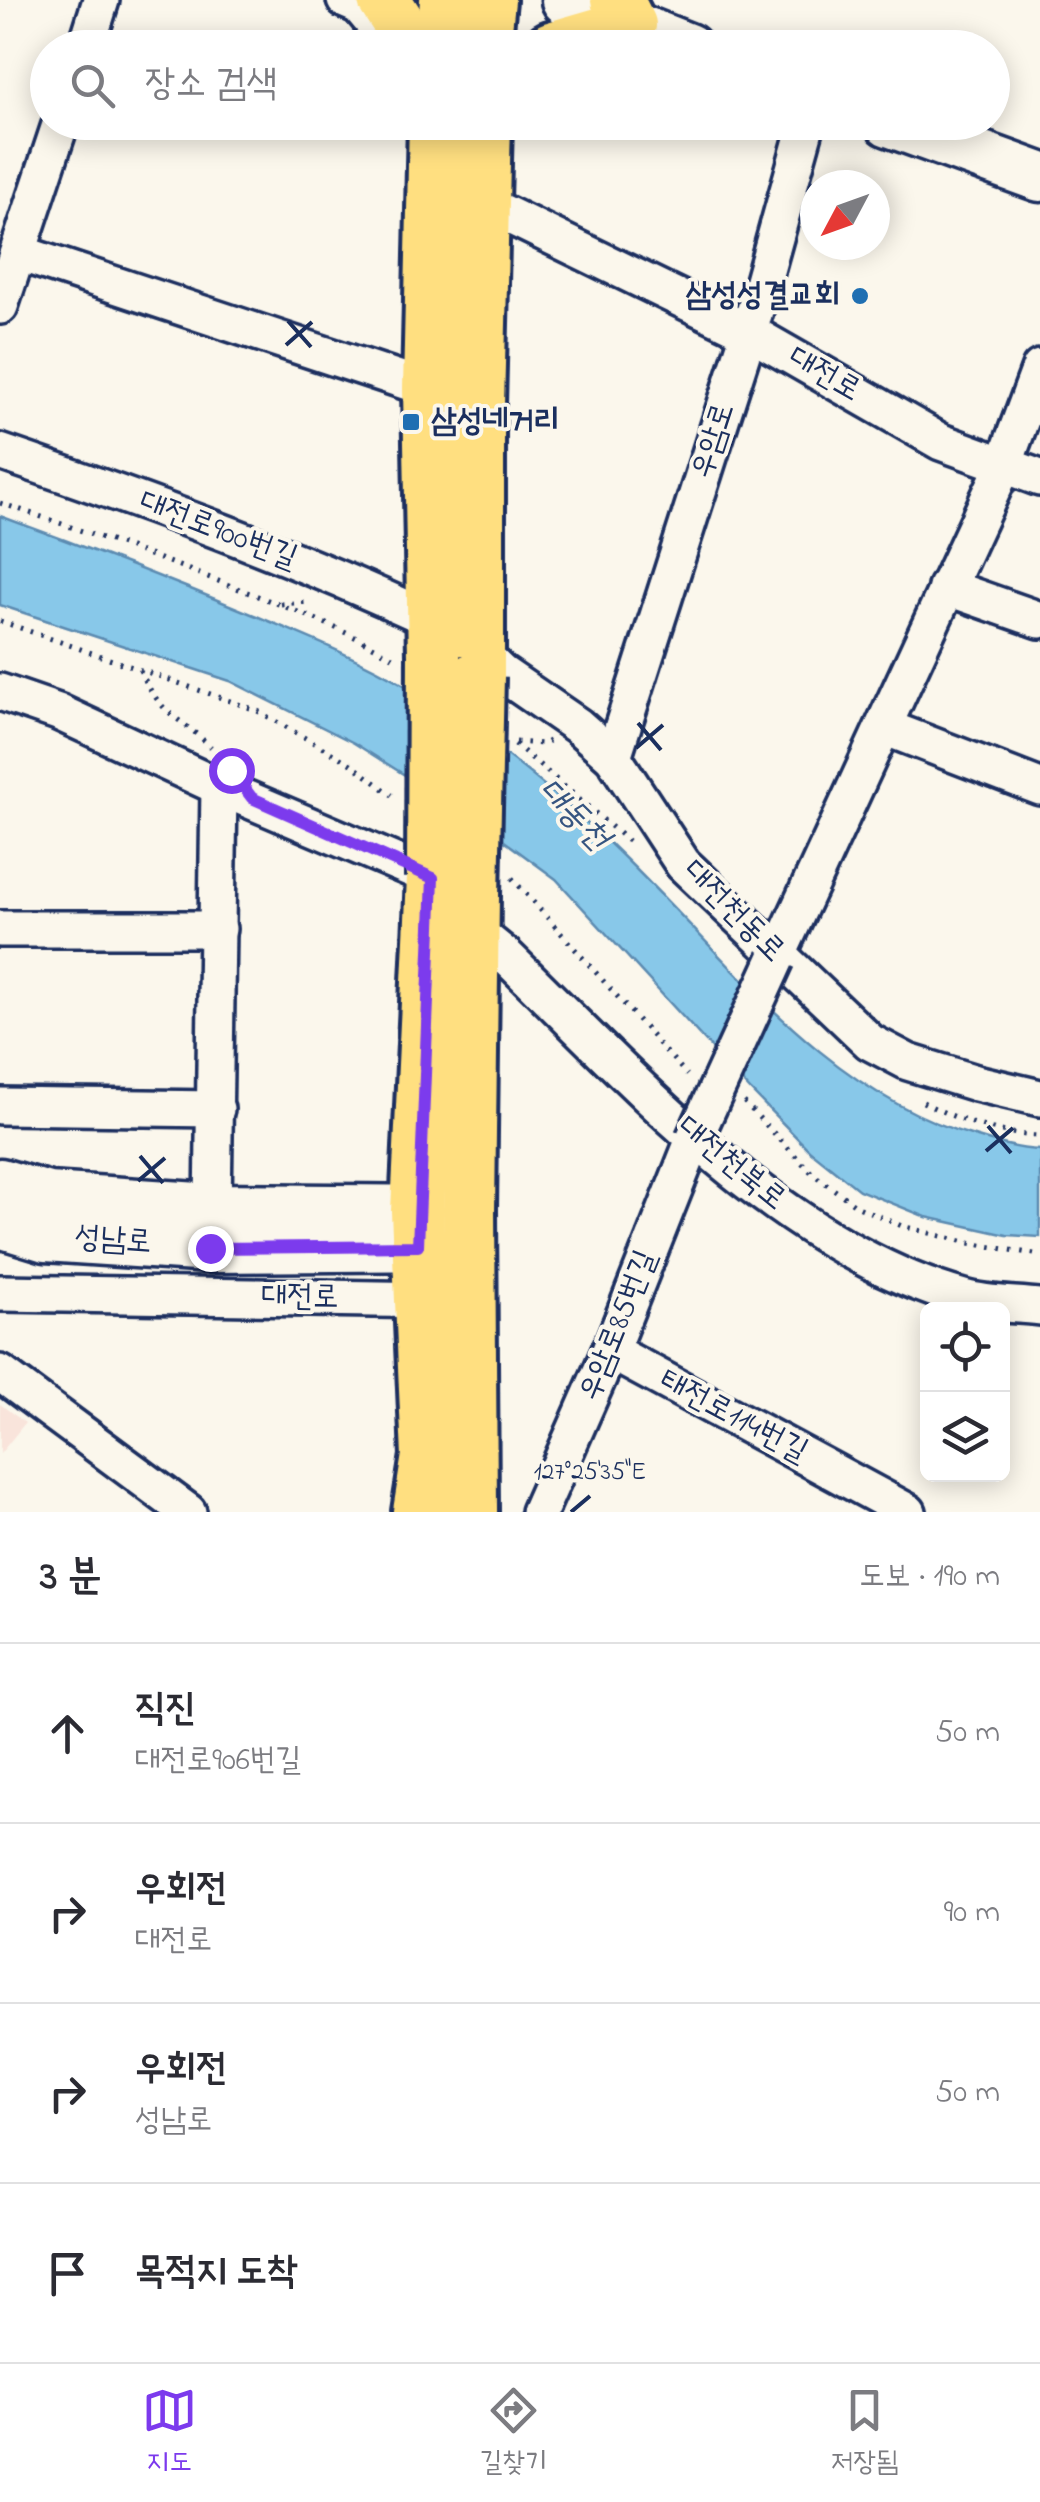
<!DOCTYPE html>
<html lang="ko">
<head>
<meta charset="utf-8">
<style>
  body { margin:0; font-family:"Indie Flower","Poor Story",sans-serif; background:#f7f7f7; color:#2b2b33 }
  .controls { position:absolute; right:30px; bottom:30px; display:grid; overflow:hidden; border-radius:15px; box-shadow:0 5px 25px #0003 }
  .controls button { width:90px; height:90px; display:grid; place-items:center; padding:0; border:0; border-bottom:2px solid #e1e1e2; background:#fff; color:#2b2b33; font:50px sans-serif }
  .compass { position:absolute; left:800px; top:170px; width:90px; height:90px; border-radius:50%; background:#fff; box-shadow:0 5px 25px #0003; rotate:229deg }
  .stop { position:absolute; width:30px; height:30px; margin:-22px; border:8px solid #7c3aed; border-radius:50%; background:#fff }
  .stop.end { background:#7c3aed; border-color:#fff; box-shadow:0 2px 10px #0008 }
  .list { margin:0; padding:0; list-style:none }
  h2 { display:flex; justify-content:space-between; align-items:center; height:130px; margin:0; padding:0 40px; font-size:42px }
  h2 small { font-size:32px; font-weight:400; color:#7c7c81 }
  .list li { display:grid; grid-template-columns:65px 1fr auto; gap:30px; align-items:center; box-sizing:border-box; height:180px; padding:0 40px; border-top:2px solid #e1e1e2 }
  .list b { display:block; font-size:38px; white-space:nowrap }
  .list p { margin:0; font-size:32px; white-space:nowrap; color:#7c7c81 }
  .list em { font-size:32px; font-style:normal; color:#7c7c81 }
  .icon { flex:none; width:55px; height:55px; fill:none; stroke:currentColor; stroke-width:2; stroke-linecap:round; stroke-linejoin:round }
  .map { position:relative; flex:none; width:1040px; height:1512px; overflow:hidden }
  .search { position:absolute; background:#fff; box-shadow:0 5px 25px #0003; left:30px; right:30px; top:30px; height:110px; display:flex; align-items:center; gap:25px; box-sizing:border-box; padding:0 35px; border-radius:55px; color:#7c7c81; font-size:38px }
  .sheet { height:850px; background:#fff }
  nav { display:flex; justify-content:space-around; align-items:center; box-sizing:border-box; height:140px; border-top:2px solid #e1e1e2; background:#fff; font-size:28px; color:#7c7c81 }
  nav a { display:grid; justify-items:center; gap:5px }
  nav .on { color:#7c3aed }
  .map>svg:first-child { display:block }
  .built { fill:#f9e4db }
  .water { fill:#88c8e9; stroke:#5c8bb1; stroke-width:2.5 }
  .lines { fill:none; stroke-linecap:round; stroke-linejoin:round }
  .street-casing { stroke:#1b2f5e; stroke-width:42 }
  .secondary-casing { stroke:#1b2f5e; stroke-width:55 }
  .primary-casing { stroke:#1b2f5e; stroke-width:60 }
  .path { stroke:#1b2f5e; stroke-width:5; stroke-dasharray:2.5 8; stroke-linecap:butt }
  .street { stroke:#fbf7ec; stroke-width:35 }
  .secondary { stroke:#fbf7ec; stroke-width:48 }
  .primary { stroke:#ffdf80; stroke-width:52 }
  .street-bridge-casing { stroke:#1b2f5e; stroke-width:42; stroke-linecap:butt }
  .primary-bridge-casing { stroke:#1b2f5e; stroke-width:60; stroke-linecap:butt }
  .street-bridge { stroke:#fbf7ec; stroke-width:35 }
  .primary-bridge { stroke:#ffdf80; stroke-width:52 }
  .route { stroke:#7c3aed; stroke-width:12 }
  .ticks { fill:none; stroke:#1b2f5e; stroke-width:4 }
  .poi-dot { fill:#1f6fb2; stroke:#fbf7ec; stroke-width:4 }
  .labels { text-anchor:middle; dominant-baseline:central; stroke-width:8; stroke-linejoin:round; paint-order:stroke }
  .poi-label { font-size:32px; font-weight:bold; fill:#1b2f5e; stroke:#fbf7ec; text-anchor:end }
  .street-label { font-size:32px; fill:#1b2f5e; stroke:#fbf7ec }
  .water-label { font-size:35px; font-style:italic; fill:#365581; stroke:#fbf7ec }
  .ticks-label { font-size:25px; text-anchor:middle; fill:#1b2f5e; stroke:#fbf7ec; stroke-width:8; stroke-linejoin:round; paint-order:stroke }
</style>
</head>
<body>
<div class="map">
<svg width="1040" height="1512" viewBox="0 0 1040 1512">
  <rect width="100%" height="100%" fill="#fbf7ec"/>
  <filter id="ink" filterUnits="userSpaceOnUse"><feTurbulence type="fractalNoise" baseFrequency=".01" numOctaves="2"/><feDisplacementMap in="SourceGraphic" scale="20" xChannelSelector="R" yChannelSelector="G"/><feConvolveMatrix kernelMatrix="1 2 1 2 8 2 1 2 1" color-interpolation-filters="sRGB"/></filter>
  <g filter="url(#ink)">
    <!-- built -->
    <polygon class="built" points="0,1404 25,1423 0,1454"/>
    <!-- water -->
    <path class="water" d="M0,516C85,547 170,580 254,615C307,637 361,659 411,689C474,728 536,776 591,826C712,934 811,1089 974,1136C996,1143 1017,1149 1040,1150V1237L1007,1235L926,1217L859,1190L809,1150L751,1091L556,879L473,818L354,743L230,681L0,605Z"/>
    <g class="lines">
      <defs>
        <g id="street">
          <polyline points="345,0 359,6 390,43"/>
          <polyline points="86,48 101,0"/>
          <polyline points="483,203 749,332 941,442 1040,478"/>
          <polyline points="19,253 429,389"/>
          <polyline points="0,306 61,122"/>
          <path d="M0,452C146,502 292,555 432,620"/>
          <polyline points="946,587 1040,620"/>
          <polyline points="478,651 501,673 578,726 613,757 683,864 870,1042 908,1062 976,1083 1040,1098"/>
          <polyline points="0,692 58,712 219,787 433,878"/>
          <polyline points="884,727 1040,787"/>
          <polyline points="613,757 749,332 807,122"/>
          <polyline points="0,929 218,929"/>
          <path d="M474,930L506,956C636,1083 783,1248 964,1298C988,1305 1016,1304 1040,1307"/>
          <polyline points="776,959 1004,465 1040,368"/>
          <polyline points="0,1106 216,1109"/>
          <polyline points="213,1208 219,787"/>
          <polyline points="0,1293 439,1300"/>
          <polyline points="610,1351 908,1512"/>
          <polyline points="0,1373 188,1512"/>
          <polyline points="539,1512 610,1351 694,1139"/>
        </g>
        <g id="secondary">
          <polyline points="566,0 688,48"/>
          <polyline points="889,122 1040,177"/>
          <polyline points="0,1183 48,1197 213,1208 455,1210"/>
          <polyline points="0,1223 46,1237 211,1248 454,1246"/>
        </g>
        <g id="primary">
          <polyline points="384,0 415,48"/>
          <polyline points="443,48 446,0"/>
          <polyline points="484,48 489,0"/>
          <polyline points="551,48 630,25 617,0"/>
          <polyline points="434,655 429,389 435,122"/>
          <polyline points="478,676 478,404 485,122"/>
          <polyline points="419,1512 428,1456 417,1211 433,878"/>
          <polyline points="471,1512 469,1210 473,895"/>
        </g>
      </defs>
      <!-- street casing -->
      <use href="#street" class="street-casing"/>
      <!-- secondary casing -->
      <use href="#secondary" class="secondary-casing"/>
      <!-- primary casing -->
      <use href="#primary" class="primary-casing"/>
      <!-- path -->
      <g class="path">
        <path d="M0,503C79,529 156,557 234,587C289,608 345,629 396,659"/>
        <polyline points="281,604 310,602"/>
        <polyline points="0,621 256,710 351,764 392,795"/>
        <path d="M140,670C163,719 177,714 211,747"/>
        <polyline points="516,742 544,744 549,741"/>
        <polyline points="515,744 628,841"/>
        <polyline points="512,878 687,1075"/>
        <polyline points="744,1102 813,1174 858,1207 902,1226 969,1243 1040,1255"/>
        <path d="M923,1102C956,1120 1002,1135 1040,1136"/>
      </g>
      <!-- street -->
      <use href="#street" class="street"/>
      <!-- secondary -->
      <use href="#secondary" class="secondary"/>
      <!-- primary -->
      <use href="#primary" class="primary"/>
      <defs>
        <polyline id="street-bridge" points="694,1139 776,959"/>
        <g id="primary-bridge">
          <polyline points="433,878 434,655"/>
          <polyline points="473,895 478,676"/>
        </g>
      </defs>
      <!-- street-bridge casing -->
      <use href="#street-bridge" class="street-bridge-casing"/>
      <!-- primary-bridge casing -->
      <use href="#primary-bridge" class="primary-bridge-casing"/>
      <!-- street-bridge -->
      <use href="#street-bridge" class="street-bridge"/>
      <!-- primary-bridge -->
      <use href="#primary-bridge" class="primary-bridge"/>
    </g>
  </g>
  <g class="lines" filter="url(#ink)">
    <!-- route -->
    <polyline class="route" points="210,1248 418,1246 433,878 252,798 231,770"/>
  </g>
  <!-- ticks -->
  <path class="ticks" d="M288,321L311,347M286,345L312,322M638,723L661,750M636,748L663,725M988,1126L1011,1153M986,1151L1013,1128M140,1156L163,1183M138,1181L165,1158M571,1512L590,1496"/>
  <!-- markers -->
  <g class="poi-dot">
    <circle cx="860" cy="296" r="10"/>
    <rect x="401" y="412" width="20" height="20" rx="5"/>
  </g>
  <g class="labels">
    <!-- poi labels -->
    <g class="poi-label">
      <text x="840" y="296">삼성성결교회</text>
      <text x="431" y="422" text-anchor="start">삼성네거리</text>
    </g>
    <!-- street labels -->
    <g class="street-label">
      <text transform="translate(824 375) rotate(30)">대전로</text>
      <text transform="translate(714 441) rotate(-72)">우암로</text>
      <text transform="translate(218 531) rotate(21)">대전로900번길</text>
      <text transform="translate(733 912) rotate(45)">대전천동로</text>
      <text transform="translate(731 1164) rotate(39)">대전천북로</text>
      <text transform="translate(113 1241) rotate(4)">성남로</text>
      <text transform="translate(300 1298) rotate(1)">대전로</text>
      <text transform="translate(619 1326) rotate(-68)">우암로85번길</text>
      <text transform="translate(733 1417) rotate(28)">태전로114번길</text>
    </g>
    <!-- water labels -->
    <g class="water-label">
      <text transform="translate(573 815) rotate(45)">대동천</text>
    </g>
  </g>
  <g class="ticks-label">
    <text x="590" y="1479">127°25'35"E</text>
  </g>
</svg>
<div class="controls">
<button><svg class="icon" aria-label="locate" viewBox="0 0 24 24"><circle cx="12" cy="12" r="6"/><path d="M12 2v4M12 18v4M2 12h4M18 12h4"/></svg></button>
<button><svg class="icon" aria-label="layers" viewBox="0 0 24 24"><path d="M12 4l9 5-9 5-9-5zM3 14l9 5 9-5"/></svg></button>
</div>
<svg class="compass" viewBox="-18 -18 36 36"><path d="M0-13l5 13h-10z" fill="#e53935"/><path d="M0 13l5-13h-10z" fill="#7c7c81"/></svg>
<div class="stop" style="left:231px;top:770px"></div>
<div class="stop end" style="left:210px;top:1248px"></div>
<div class="search"><svg class="icon" aria-label="search" viewBox="0 0 24 24"><circle cx="10" cy="10" r="6"/><path d="M15 15l6 6"/></svg>장소 검색</div>
</div>
<section class="sheet">
<h2>3 분<small>도보 · 190 m</small></h2>
<ul class="list">
<li><svg class="icon" aria-label="ahead" viewBox="0 0 24 24"><path d="M12 20V5M6 11l6-6 6 6"/></svg><div><b>직진</b><p>대전로906번길</p></div><em>50 m</em></li>
<li><svg class="icon" aria-label="right" viewBox="0 0 24 24"><path d="M7 20v-9h11M14 6l5 5-5 5"/></svg><div><b>우회전</b><p>대전로</p></div><em>90 m</em></li>
<li><svg class="icon" aria-label="right" viewBox="0 0 24 24"><path d="M7 20v-9h11M14 6l5 5-5 5"/></svg><div><b>우회전</b><p>성남로</p></div><em>50 m</em></li>
<li><svg class="icon" aria-label="arrive" viewBox="0 0 24 24"><path d="M6 21V4h12l-3 4 3 4H6"/></svg><div><b>목적지 도착</b></div></li>
</ul>
</section>
<nav>
<a class="on"><svg class="icon" aria-label="map" viewBox="0 0 24 24"><path d="M3 6l6-2 6 2 6-2v14l-6 2-6-2-6 2zM9 4v14M15 6v14"/></svg>지도</a>
<a><svg class="icon" aria-label="directions" viewBox="0 0 24 24"><path d="M12 3l9 9-9 9-9-9zM9 14v-3h6M13 9l2 2-2 2"/></svg>길찾기</a>
<a><svg class="icon" aria-label="saved" viewBox="0 0 24 24"><path d="M7 4h10v16l-5-4-5 4z"/></svg>저장됨</a>
</nav>
</body>
</html>
